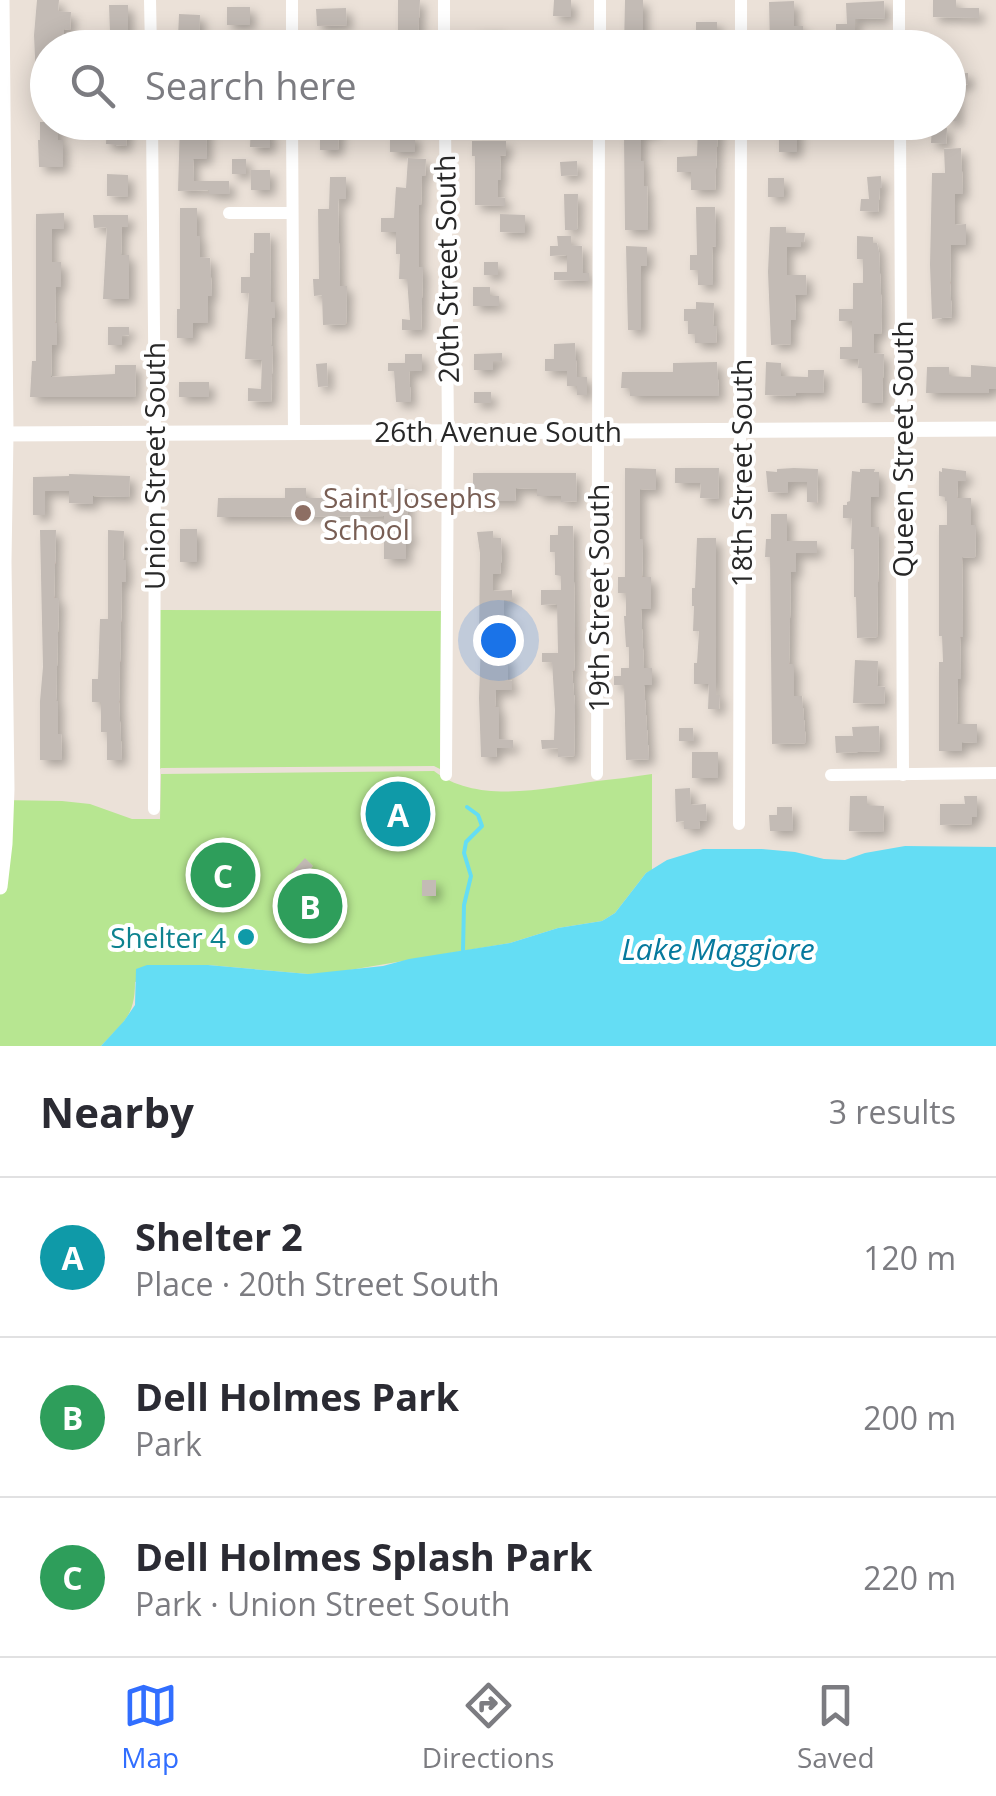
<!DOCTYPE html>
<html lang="en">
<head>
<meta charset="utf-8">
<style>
  body { margin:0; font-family:"Open Sans",sans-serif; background:#f2f2f3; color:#2b2b33 }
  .you { position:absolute; left:498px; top:640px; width:35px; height:35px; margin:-25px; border:8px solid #fff; border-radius:50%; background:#1a73e8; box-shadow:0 0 0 15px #1a73e833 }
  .badge { display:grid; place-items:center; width:65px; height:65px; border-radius:50%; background:#316eff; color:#fff; font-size:32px; font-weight:700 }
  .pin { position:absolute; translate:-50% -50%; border:5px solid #fff; box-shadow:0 2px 10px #0006 }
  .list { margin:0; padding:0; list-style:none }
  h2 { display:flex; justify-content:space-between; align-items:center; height:130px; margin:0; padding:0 40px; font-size:42px }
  h2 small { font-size:32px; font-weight:400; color:#7c7c81 }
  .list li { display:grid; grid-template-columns:65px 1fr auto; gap:30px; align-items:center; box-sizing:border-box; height:160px; padding:0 40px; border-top:2px solid #e1e1e2 }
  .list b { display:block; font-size:38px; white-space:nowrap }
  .list p { margin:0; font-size:32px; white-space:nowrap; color:#7c7c81 }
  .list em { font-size:32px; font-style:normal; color:#7c7c81 }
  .icon { flex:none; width:55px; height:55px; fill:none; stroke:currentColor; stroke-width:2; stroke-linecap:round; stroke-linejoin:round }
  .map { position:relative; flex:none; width:996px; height:1046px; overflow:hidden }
  .search { position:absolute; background:#fff; box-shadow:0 5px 25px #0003; left:30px; right:30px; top:30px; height:110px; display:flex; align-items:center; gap:25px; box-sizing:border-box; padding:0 35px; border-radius:55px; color:#7c7c81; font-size:38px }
  .sheet { height:610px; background:#fff }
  nav { display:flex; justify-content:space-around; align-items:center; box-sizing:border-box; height:140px; border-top:2px solid #e1e1e2; background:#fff; font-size:28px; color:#7c7c81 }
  nav a { display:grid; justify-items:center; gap:5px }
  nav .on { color:#316eff }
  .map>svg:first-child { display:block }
  .green { fill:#b7e691 }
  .water { fill:#64ddf4 }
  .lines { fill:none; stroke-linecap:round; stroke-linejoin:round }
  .stream { stroke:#64ddf4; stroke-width:4 }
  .building { fill:#c3bbb5; filter:url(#shadow) }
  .minor { stroke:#fff; stroke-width:12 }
  .tertiary { stroke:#fff; stroke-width:15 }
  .education-dot { fill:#8d6e63; stroke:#fff; stroke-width:4 }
  .culture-dot { fill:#0f9aa8; stroke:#fff; stroke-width:4 }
  .labels { text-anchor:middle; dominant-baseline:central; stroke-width:8; stroke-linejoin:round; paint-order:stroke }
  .street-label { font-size:28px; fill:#282828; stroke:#fff }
  .education-label { font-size:28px; fill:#785e54; stroke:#fff; text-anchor:start }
  .culture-label { font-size:28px; fill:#0d838f; stroke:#fff; text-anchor:end }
  .water-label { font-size:30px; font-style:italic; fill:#06799d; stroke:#fff }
</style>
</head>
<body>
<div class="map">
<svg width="996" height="1046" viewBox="0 0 996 1046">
  <defs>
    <filter id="shadow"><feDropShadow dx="5.5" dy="5.5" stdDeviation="5" flood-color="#0004"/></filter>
  </defs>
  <rect width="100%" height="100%" fill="#ebe1d8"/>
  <!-- green -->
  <g class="green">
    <polygon points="158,610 441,611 440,769 434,766 161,768 159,770"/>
    <path d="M434,771C477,805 547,788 597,781C615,779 633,777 652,774V870L646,873L615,913L602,921L558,928L510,943L332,973L308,974L208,965L135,982C135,1017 123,1022 101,1046H0V800L62,801L90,804L132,819H160L161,774Z"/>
  </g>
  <!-- water -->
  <polygon class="water" points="905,846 996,847 996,1046 101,1046 124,1021 135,1005 136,969 147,965 208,965 308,974 383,966 409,959 510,943 558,928 602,921 615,913 646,873 667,860 703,849 762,849 795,852 824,859 845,860 865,853"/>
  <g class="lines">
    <!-- stream -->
    <polyline class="stream" points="463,950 464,905 471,876 464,853 466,842 482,826 478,815 467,807"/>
  </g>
  <!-- building -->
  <g class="building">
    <polygon points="37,0 59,0 58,11 71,12 70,30 64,29 64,48 48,48 48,79 36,80 34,35"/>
    <polygon points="398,0 420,0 418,36 425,36 425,48 398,48"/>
    <polygon points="554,0 571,0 571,17 553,16"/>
    <polygon points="625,0 643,0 643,36 646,36 646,48 624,48"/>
    <polygon points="933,0 956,0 956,8 979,8 979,18 933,17"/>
    <polygon points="794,1 794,26 803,26 803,36 786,36 786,45 770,45 769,2"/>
    <polygon points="884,1 885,18 855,19 855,45 836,44 836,24 847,24 846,3"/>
    <polygon points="109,5 128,5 128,33 110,33"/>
    <rect x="227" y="7" width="23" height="18"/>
    <polygon points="346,8 347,25 317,26 316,9"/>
    <polygon points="179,14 200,15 199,46 185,45 185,38 178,37"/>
    <rect x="696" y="22" width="21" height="23"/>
    <polygon points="499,30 499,48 475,48 474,31"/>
    <rect x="256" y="33" width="13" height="15"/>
    <polygon points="968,73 968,84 956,85 957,121 948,121 948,74"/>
    <polygon points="40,122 58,122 58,140 63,140 63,167 39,167 38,140 40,140"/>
    <polygon points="107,122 127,122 126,146 106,144"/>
    <polygon points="180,122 206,122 207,159 193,159 194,181 229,181 230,194 209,194 209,190 178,191"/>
    <polygon points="251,122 266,122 267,132 270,132 270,148 250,147"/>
    <polygon points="329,122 339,122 338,150 320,150 320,133 329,133"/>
    <polygon points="627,122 654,122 653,133 641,132 641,161 644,161 644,186 647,186 648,230 625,230 624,135 626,135"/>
    <polygon points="698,125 718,126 715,190 691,190 691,172 677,172 677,157 697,156"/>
    <rect x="779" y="126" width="18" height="26"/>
    <polygon points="932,127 947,128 946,144 931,143"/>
    <rect x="390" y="135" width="25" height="17"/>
    <polygon points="472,141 506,141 506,155 500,156 501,180 498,180 498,197 505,198 505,206 475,205 475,156 472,156"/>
    <polygon points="961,148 963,194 955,194 955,225 966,224 966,245 951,245 950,283 952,317 932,319 930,265 932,173 945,173 944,149"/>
    <polygon points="408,158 426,159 425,176 422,176 421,205 419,205 419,267 423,267 421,330 402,330 402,319 410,320 407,279 399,279 400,254 396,254 396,232 381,232 381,218 394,218 396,187 406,188"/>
    <rect x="232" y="159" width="14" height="15"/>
    <polygon points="577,161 578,175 561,176 560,162"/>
    <rect x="251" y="170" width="19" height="20"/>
    <polygon points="107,174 128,175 128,197 107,196"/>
    <polygon points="881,176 882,188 880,188 878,212 860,211 861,199 869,199 867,177"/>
    <polygon points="330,177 346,177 346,199 338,199 340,286 347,286 346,324 323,325 322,295 314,296 313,279 319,279 318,209 329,209"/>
    <rect x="768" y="178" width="16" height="19"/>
    <polygon points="564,194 578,194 577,230 565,230"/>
    <polygon points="696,207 715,207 716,231 716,247 712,246 713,285 698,285 698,270 690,270 690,255 697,255"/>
    <polygon points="180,208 197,208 197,236 200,236 200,257 210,258 212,296 208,296 208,323 193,323 193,338 177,338 177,309 180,309"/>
    <polygon points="64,213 64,229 52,229 52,262 61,262 61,287 56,287 55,323 57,323 57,345 52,345 51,377 115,374 115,365 136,365 135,397 30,397 32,361 36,361 36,214"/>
    <polygon points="500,214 525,215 525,233 500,232"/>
    <polygon points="93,215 128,215 128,227 122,227 121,255 129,255 129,299 103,299 107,227 94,228"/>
    <polygon points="770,227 786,227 786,233 805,233 804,242 801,242 801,247 787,247 787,275 806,275 807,295 795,295 796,320 791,320 791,344 771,345 768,272"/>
    <polygon points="254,233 270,233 271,302 275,302 275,318 272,318 271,346 273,346 271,402 248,401 248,388 261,389 262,360 245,359 249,293 241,293 241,277 250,277 250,253 254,253"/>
    <polygon points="557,236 571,236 571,245 582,246 583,273 589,273 589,281 554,280 554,272 567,272 567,255 550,256 550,246 558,246"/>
    <polygon points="857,236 873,237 873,243 877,243 879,252 882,315 881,334 874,334 874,353 884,354 882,403 862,403 862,368 858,368 859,359 840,359 840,347 852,347 852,321 839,321 839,309 853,309 853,283 863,283 863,259 857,259"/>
    <polygon points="626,246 647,247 647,266 641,266 641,330 628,330"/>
    <rect x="484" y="262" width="14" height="13"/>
    <polygon points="473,287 490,287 490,296 499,296 499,306 473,306"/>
    <polygon points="696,302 714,303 713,326 717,326 716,343 695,343 695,334 688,334 688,321 684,321 684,309 696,309"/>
    <polygon points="108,327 129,327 129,335 122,336 122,345 108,345"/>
    <polygon points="575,343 577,377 587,377 587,395 577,395 577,386 567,386 567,371 545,371 545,359 554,359 554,344"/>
    <polygon points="502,353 502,361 493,361 493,370 474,370 474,354"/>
    <polygon points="405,354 422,354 422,371 409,371 411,402 396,402 394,371 388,371 388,363 405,363"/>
    <polygon points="717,362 719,396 630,396 630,388 621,388 622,372 673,372 673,363"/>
    <polygon points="766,362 781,363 781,376 808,377 808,370 824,370 823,393 796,393 796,396 765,395"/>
    <polygon points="327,363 328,386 318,387 316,364"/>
    <polygon points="971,365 996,367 996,389 989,389 989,393 926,393 927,367 949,367 949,376 971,377"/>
    <rect x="179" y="382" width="30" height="15"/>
    <rect x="474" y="392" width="17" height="11"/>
    <polygon points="625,468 656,469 656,490 640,489 640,539 643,539 642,577 651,577 651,609 641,609 644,668 652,668 652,685 644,685 649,759 626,760 624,685 614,685 614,676 621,676 621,668 629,668 629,647 626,647 624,616 626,616 626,593 618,593 618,577 625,577"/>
    <polygon points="675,468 719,468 718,499 700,498 701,483 675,483"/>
    <polygon points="794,468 818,469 817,503 807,502 807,482 788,482 788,493 768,492 766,471 777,472 777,469"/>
    <polygon points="942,468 966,471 966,481 958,481 957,498 971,498 971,525 976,525 975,558 962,557 963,637 960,637 961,679 958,679 957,724 977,724 977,743 962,742 962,751 939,751 939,662 943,662 942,636 939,636 939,525 947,525 947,501 945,501 945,497 939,496 939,471 942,472"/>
    <polygon points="860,469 875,469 874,472 879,472 879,497 871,497 871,527 879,527 877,637 857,638 856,597 854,597 854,549 851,549 852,518 843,518 843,505 847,505 847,502 850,501 852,471 860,472"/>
    <polygon points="473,473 576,473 577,501 561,502 561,496 537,496 537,489 516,488 515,501 473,501"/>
    <polygon points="69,474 130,476 129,497 93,496 93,504 69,503 69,491 45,491 45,515 33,515 33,477 69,476"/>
    <polygon points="285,488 306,488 306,498 371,498 371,496 384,496 384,489 408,489 408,533 412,533 411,541 406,541 406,559 384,559 384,516 217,517 218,498 285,498"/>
    <polygon points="771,514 787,514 787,541 817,541 817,553 796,553 796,572 791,572 789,664 794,664 794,696 802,696 806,743 772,744 770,557 765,557 766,539 771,539"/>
    <polygon points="558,526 573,526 575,637 574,671 572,671 575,706 574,756 558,757 558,748 542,749 541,740 554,740 555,710 552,662 542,662 542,653 558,653 557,604 541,605 541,590 561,590 561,576 555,575 555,552 550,552 550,535 558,535"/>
    <rect x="180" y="529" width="17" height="33"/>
    <polygon points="40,530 56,530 54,598 59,598 56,701 58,701 58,734 61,734 62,760 40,760 40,701 43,667"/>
    <polygon points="108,530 124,531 123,560 126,560 126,582 122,582 119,702 122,760 107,760 107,732 101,732 101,702 92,702 92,679 98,679 100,619 108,619"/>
    <polygon points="493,531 493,538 501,538 502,552 500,574 493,574 493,591 512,590 512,600 504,600 504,619 512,619 512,634 499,633 499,655 508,656 508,680 512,681 512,690 496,690 495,707 499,707 499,739 513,740 513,748 497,748 496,757 481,757 479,698 481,640 479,640 480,553 477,532"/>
    <polygon points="697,538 716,538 716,695 720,695 719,709 708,709 709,684 694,684 694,663 697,663 699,631 693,631 694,606 692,606 692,588 695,588"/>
    <polygon points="855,660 878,661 877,686 885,687 884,704 853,703"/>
    <polygon points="879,726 880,751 836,753 835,736 853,736 852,727"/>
    <polygon points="679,728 693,728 694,741 679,741"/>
    <rect x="692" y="752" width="26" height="26"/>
    <polygon points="690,788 691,805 706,804 707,820 699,821 700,829 684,829 684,821 676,822 675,789"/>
    <polygon points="850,796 867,796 867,805 884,806 883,832 849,831"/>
    <polygon points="964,796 977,796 977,817 972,817 972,824 940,825 940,804 965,804"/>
    <polygon points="777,807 792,807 793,831 770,831 769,815 777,815"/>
    <polygon points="305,858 313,866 299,881 291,873"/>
    <rect x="422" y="880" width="14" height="16"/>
  </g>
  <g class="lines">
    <!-- minor -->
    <g class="minor">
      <polyline points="150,0 151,48"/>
      <polyline points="292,0 292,48"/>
      <polyline points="444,0 444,48"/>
      <polyline points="741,0 741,48"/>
      <polyline points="899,0 899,48"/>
      <polyline points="600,48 600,0"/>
      <polyline points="152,122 155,433 154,809"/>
      <polyline points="292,122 294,432"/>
      <polyline points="445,122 448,431 446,775"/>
      <polyline points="900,122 903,775"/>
      <polyline points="229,213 292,213"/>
      <polyline points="597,774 599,122"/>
      <polyline points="831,775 996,773"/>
      <polyline points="739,824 741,122"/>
    </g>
    <!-- tertiary -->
    <g class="tertiary">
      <polyline points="0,434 996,429"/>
      <polyline points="0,887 5,844 7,789 4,562 6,434 2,0"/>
    </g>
  </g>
  <!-- markers -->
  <circle class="education-dot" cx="303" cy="513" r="10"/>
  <circle class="culture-dot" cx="246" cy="937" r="10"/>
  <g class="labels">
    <!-- street labels -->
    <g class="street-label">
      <text transform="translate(446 269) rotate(-91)">20th Street South</text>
      <text x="498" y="431">26th Avenue South</text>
      <text transform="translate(902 449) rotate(-90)">Queen Street South</text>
      <text transform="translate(154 466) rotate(-90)">Union Street South</text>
      <text transform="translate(741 473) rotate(-90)">18th Street South</text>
      <text transform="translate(598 598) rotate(-90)">19th Street South</text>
    </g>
    <!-- education labels -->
    <g class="education-label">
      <text x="323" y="497">Saint Josephs<tspan x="323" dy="32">School</tspan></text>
    </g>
    <!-- culture labels -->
    <g class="culture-label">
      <text x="226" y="937">Shelter 4</text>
    </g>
    <!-- water labels -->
    <g class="water-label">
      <text x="718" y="948">Lake Maggiore</text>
    </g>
  </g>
</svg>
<div class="you"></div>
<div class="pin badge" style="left:398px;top:814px;background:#0f9aa8">A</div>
<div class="pin badge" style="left:310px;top:906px;background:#2e9e5b">B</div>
<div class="pin badge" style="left:223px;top:875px;background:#2e9e5b">C</div>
<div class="search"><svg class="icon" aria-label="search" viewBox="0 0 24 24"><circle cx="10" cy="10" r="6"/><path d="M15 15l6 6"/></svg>Search here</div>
</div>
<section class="sheet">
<h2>Nearby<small>3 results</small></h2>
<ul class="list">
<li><span class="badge" style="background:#0f9aa8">A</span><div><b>Shelter 2</b><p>Place · 20th Street South</p></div><em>120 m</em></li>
<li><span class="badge" style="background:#2e9e5b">B</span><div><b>Dell Holmes Park</b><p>Park</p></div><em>200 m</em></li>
<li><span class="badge" style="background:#2e9e5b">C</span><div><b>Dell Holmes Splash Park</b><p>Park · Union Street South</p></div><em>220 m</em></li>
</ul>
</section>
<nav>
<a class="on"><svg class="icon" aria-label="map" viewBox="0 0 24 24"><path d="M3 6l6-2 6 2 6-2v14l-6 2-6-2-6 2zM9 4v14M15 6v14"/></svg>Map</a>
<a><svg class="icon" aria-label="directions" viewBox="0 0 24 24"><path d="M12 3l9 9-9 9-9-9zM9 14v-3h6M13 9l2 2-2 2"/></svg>Directions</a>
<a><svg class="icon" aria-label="saved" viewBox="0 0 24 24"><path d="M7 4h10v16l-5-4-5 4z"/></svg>Saved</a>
</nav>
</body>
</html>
